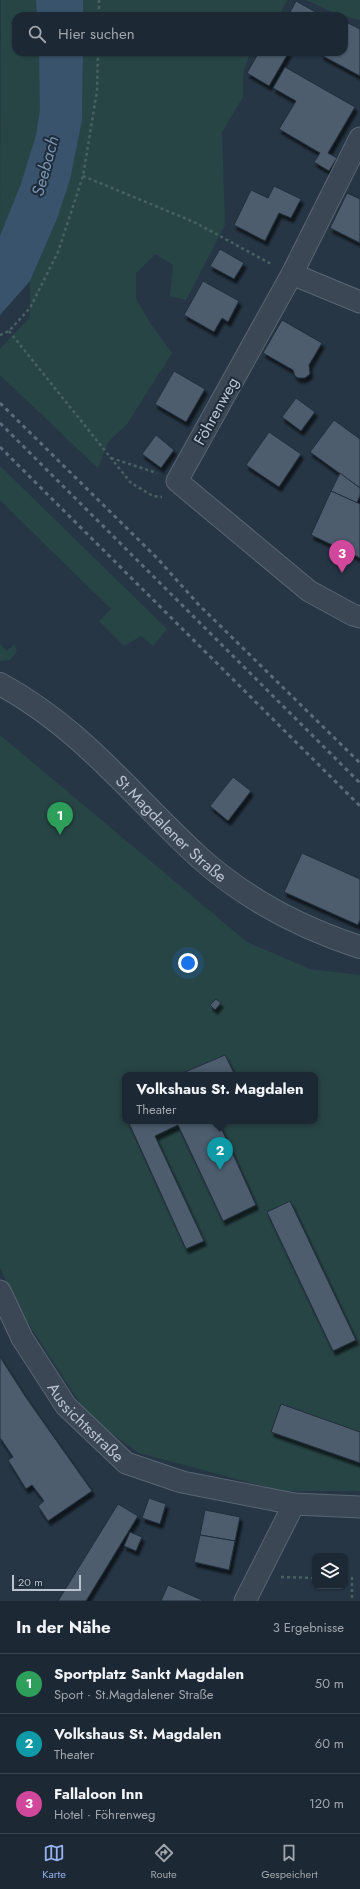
<!DOCTYPE html>
<html lang="de">
<head>
<meta charset="utf-8">
<style>
  body { margin:0; font-family:Jost,sans-serif; background:#293440; color:#f1f3f6 }
  .controls { position:absolute; right:12px; bottom:12px; display:grid; overflow:hidden; border-radius:8px; box-shadow:0 1px 3px #0004 }
  .controls button { width:36px; height:36px; display:grid; place-items:center; padding:0; border:0; border-bottom:1px solid #3a444f; background:#1c2834; color:#f1f3f6; font:20px sans-serif }
  .scale { position:absolute; left:12px; bottom:10px; width:69px; box-sizing:border-box; padding-left:4px; border:2px solid #b9c2ce; border-top:0; font-size:11px; line-height:14px; white-space:nowrap; color:#b9c2ce; -webkit-text-stroke:3px #1f2c3a; paint-order:stroke }
  .you { position:absolute; left:188px; top:963px; width:14px; height:14px; margin:-10px; border:3px solid #fff; border-radius:50%; background:#1a73e8; box-shadow:0 0 0 6px #1a73e833 }
  .badge { display:grid; place-items:center; width:26px; height:26px; border-radius:50%; background:#95b2f1; color:#fff; font-size:13px; font-weight:700 }
  .pin { position:absolute; translate:-50% -33px; filter:drop-shadow(0 1px 2px #0008) }
  .pin::after { content:''; position:absolute; top:21px; width:14px; height:12px; background:inherit; clip-path:polygon(0 0,100% 0,50% 100%) }
  .popup { position:absolute; left:122px; top:1072px; width:196px; height:52px; box-sizing:border-box; display:grid; place-content:center; border-radius:8px; background:#1c2834; filter:drop-shadow(0 1px 3px #0005); font-size:13px; white-space:nowrap; color:#a0a6ac }
  .popup b { font-size:15px; color:#f1f3f6 }
  .popup::after { content:''; position:absolute; left:50%; top:100%; margin-left:-8px; border:8px solid transparent; border-top-color:#1c2834 }
  .list { margin:0; padding:0; list-style:none }
  h2 { display:flex; justify-content:space-between; align-items:center; height:52px; margin:0; padding:0 16px; font-size:17px }
  h2 small { font-size:13px; font-weight:400; color:#a0a6ac }
  .list li { display:grid; grid-template-columns:26px 1fr auto; gap:12px; align-items:center; box-sizing:border-box; height:60px; padding:0 16px; border-top:1px solid #3a444f }
  .list b { display:block; font-size:15px; white-space:nowrap }
  .list p { margin:0; font-size:13px; white-space:nowrap; color:#a0a6ac }
  .list em { font-size:13px; font-style:normal; color:#a0a6ac }
  .icon { flex:none; width:22px; height:22px; fill:none; stroke:currentColor; stroke-width:2; stroke-linecap:round; stroke-linejoin:round }
  .map { position:relative; flex:none; width:360px; height:1601px; overflow:hidden }
  .search { position:absolute; background:#1c2834; box-shadow:0 1px 3px #0004; left:12px; right:12px; top:12px; height:44px; display:flex; align-items:center; gap:10px; box-sizing:border-box; padding:0 14px; border-radius:12px; color:#a0a6ac; font-size:15px }
  .sheet { height:232px; background:#1c2834 }
  nav { display:flex; justify-content:space-around; align-items:center; box-sizing:border-box; height:56px; border-top:1px solid #3a444f; background:#1c2834; font-size:11px; color:#a0a6ac }
  nav a { display:grid; justify-items:center; gap:2px }
  nav .on { color:#95b2f1 }
  .map>svg:first-child { display:block }
  .green { fill:#284546; fill-rule:evenodd }
  .water { fill:#3a536d }
  .building { fill:#4d5d6e; stroke:#212e3c; filter:url(#shadow) }
  .lines { fill:none; stroke-linecap:round; stroke-linejoin:round }
  .minor-casing { stroke:#5a6572; stroke-width:23 }
  .tertiary-casing { stroke:#5a6572; stroke-width:24 }
  .path { stroke:#476162; stroke-width:2.5; stroke-dasharray:3 3; stroke-linecap:butt }
  .minor { stroke:#3b4755; stroke-width:21 }
  .tertiary { stroke:#3b4755; stroke-width:22 }
  .rail { stroke:#5d6c7c; stroke-width:3; stroke-dasharray:4 4; stroke-linecap:butt }
  .labels { text-anchor:middle; dominant-baseline:central; stroke-width:4; stroke-linejoin:round; paint-order:stroke }
  .street-label { font-size:16px; fill:#b9c2ce; stroke:#1f2c3a }
  .water-label { font-size:17px; font-style:italic; fill:#7895b2; stroke:#1f2c3a }
</style>
</head>
<body>
<div class="map">
<svg width="360" height="1601" viewBox="0 0 360 1601">
  <defs>
    <filter id="shadow"><feDropShadow dx="2.5" dy="4.5" stdDeviation="1" flood-color="#0009"/></filter>
  </defs>
  <rect width="100%" height="100%" fill="#263645"/>
  <!-- green -->
  <g class="green">
    <path d="M1,0H36L37,16H16V52H39C40,71 42,92 40,110C35,154 18,197 0,236Z"/>
    <polygon points="83,0 287,0 279,16 83,16"/>
    <polygon points="306,0 360,0 360,20 339,15"/>
    <polygon points="83,52 250,52 243,74 243,97 222,132 225,225 186,300 170,296 173,265 155,254 136,273 136,298 150,323 172,353 127,424 108,442 98,468 0,375 0,349 30,317 30,281 57,219 70,180 82,120"/>
    <polygon points="0,466 167,629 153,646 141,636 124,646 99,621 111,609 0,500"/>
    <polygon points="0,644 7,651 14,644 17,651 10,660 0,661"/>
    <path d="M0,735L247,942L310,969L360,975V1432L281,1404L271,1432L360,1463V1491H281L139,1453L89,1417L20,1311L0,1268ZM125,1075H315V1121H125Z"/>
  </g>
  <!-- water -->
  <g class="water">
    <polygon points="36,0 83,0 83,16 37,16"/>
    <polygon points="39,52 83,52 82,120 70,180 57,219 30,281 0,315 0,236 21,184 36,135 40,109"/>
  </g>
  <!-- building -->
  <g class="building">
    <polygon points="296,1 319,14 318,16 288,16"/>
    <polygon points="344,21 360,29 360,76 321,55 323,52 344,52"/>
    <polygon points="259,52 289,52 269,86 247,73"/>
    <polygon points="285,67 355,107 328,153 337,158 329,171 314,162 320,153 279,129 296,101 273,88"/>
    <polygon points="274,186 301,199 291,218 279,213 265,241 234,225 251,190 268,198"/>
    <polygon points="347,193 360,199 360,243 330,228"/>
    <polygon points="220,249 244,263 234,279 210,266"/>
    <polygon points="203,281 239,301 228,322 222,318 214,332 184,315"/>
    <polygon points="282,320 322,343 309,365 310,374 305,378 298,378 295,376 293,370 263,353"/>
    <polygon points="174,371 205,389 186,422 155,404"/>
    <polygon points="296,398 315,412 301,431 282,417"/>
    <polygon points="334,420 360,439 360,488 310,452"/>
    <polygon points="269,432 301,454 279,487 246,465"/>
    <polygon points="156,435 174,450 161,468 142,454"/>
    <polygon points="340,473 360,488 360,495 357,503 331,491"/>
    <polygon points="331,491 360,504 360,558 311,535"/>
    <polygon points="233,777 251,791 228,821 210,806"/>
    <polygon points="302,853 360,879 360,920 358,925 284,892"/>
    <polygon points="216,999 221,1003 215,1010 210,1005"/>
    <polygon points="225,1055 235,1075 178,1075"/>
    <polygon points="128,1121 218,1121 256,1205 223,1221 178,1125 155,1136 204,1241 186,1249"/>
    <polygon points="290,1201 356,1340 333,1351 267,1212"/>
    <polygon points="0,1357 27,1399 92,1491 48,1521 38,1506 44,1501 32,1485 26,1489 8,1460 13,1457 1,1439 0,1439"/>
    <polygon points="281,1404 360,1432 360,1463 271,1432"/>
    <polygon points="149,1498 166,1504 160,1524 142,1518"/>
    <polygon points="118,1504 138,1516 86,1601 58,1601"/>
    <polygon points="205,1510 240,1517 235,1541 200,1535"/>
    <polygon points="130,1532 142,1537 136,1551 124,1546"/>
    <polygon points="200,1535 235,1541 229,1570 194,1562"/>
    <polygon points="168,1585 202,1600 202,1601 161,1601"/>
  </g>
  <g class="lines">
    <defs>
      <g id="minor">
        <polyline points="360,138 292,274 177,481 309,591 353,615 360,617"/>
        <polyline points="292,274 360,302"/>
        <path id="s1" d="M0,1291L22,1338L66,1406L126,1463L182,1482L294,1504L360,1507"/>
        <polyline points="245,1601 294,1504"/>
      </g>
      <g id="tertiary">
        <path id="s2" d="M0,684C83,729 132,796 200,858C246,899 301,928 360,947"/>
      </g>
    </defs>
    <!-- minor casing -->
    <use href="#minor" class="minor-casing"/>
    <!-- tertiary casing -->
    <use href="#tertiary" class="tertiary-casing"/>
    <!-- path -->
    <g class="path">
      <polyline points="99,0 99,16"/>
      <polyline points="83,176 194,222 273,265"/>
      <polyline points="9,331 131,483 153,496 162,497"/>
      <polyline points="0,335 9,331 30,308 58,252 83,176 97,91 98,52"/>
      <polyline points="111,458 157,473"/>
      <polyline points="281,1577 315,1578"/>
      <polyline points="345,1578 352,1578 352,1601"/>
    </g>
    <!-- minor -->
    <use href="#minor" class="minor"/>
    <!-- tertiary -->
    <use href="#tertiary" class="tertiary"/>
    <!-- rail -->
    <g class="rail">
      <polyline points="0,403 158,559 198,604 360,763"/>
      <polyline points="0,423 360,783"/>
      <polyline points="0,447 360,806"/>
    </g>
  </g>
  <g class="labels">
    <!-- street labels -->
    <g class="street-label">
      <text transform="translate(216 411) rotate(-61)">Föhrenweg</text>
      <text stroke="none"><textPath href="#s2" startOffset="225">St.Magdalener Straße</textPath></text>
      <text stroke="none"><textPath href="#s1" startOffset="158">Aussichtsstraße</textPath></text>
    </g>
    <!-- water labels -->
    <g class="water-label">
      <text transform="translate(45 166) rotate(-75)">Seebach</text>
    </g>
  </g>
</svg>
<div class="controls">
<button><svg class="icon" aria-label="layers" viewBox="0 0 24 24"><path d="M12 4l9 5-9 5-9-5zM3 14l9 5 9-5"/></svg></button>
</div>
<div class="scale">20 m</div>
<div class="you"></div>
<div class="pin badge" style="left:60px;top:835px;background:#2e9e5b">1</div>
<div class="pin badge" style="left:220px;top:1170px;background:#0f9aa8">2</div>
<div class="popup"><b>Volkshaus St. Magdalen</b>Theater</div>
<div class="pin badge" style="left:342px;top:573px;background:#d1479c">3</div>
<div class="search"><svg class="icon" aria-label="search" viewBox="0 0 24 24"><circle cx="10" cy="10" r="6"/><path d="M15 15l6 6"/></svg>Hier suchen</div>
</div>
<section class="sheet">
<h2>In der Nähe<small>3 Ergebnisse</small></h2>
<ul class="list">
<li><span class="badge" style="background:#2e9e5b">1</span><div><b>Sportplatz Sankt Magdalen</b><p>Sport · St.Magdalener Straße</p></div><em>50 m</em></li>
<li><span class="badge" style="background:#0f9aa8">2</span><div><b>Volkshaus St. Magdalen</b><p>Theater</p></div><em>60 m</em></li>
<li><span class="badge" style="background:#d1479c">3</span><div><b>Fallaloon Inn</b><p>Hotel · Föhrenweg</p></div><em>120 m</em></li>
</ul>
</section>
<nav>
<a class="on"><svg class="icon" aria-label="map" viewBox="0 0 24 24"><path d="M3 6l6-2 6 2 6-2v14l-6 2-6-2-6 2zM9 4v14M15 6v14"/></svg>Karte</a>
<a><svg class="icon" aria-label="directions" viewBox="0 0 24 24"><path d="M12 3l9 9-9 9-9-9zM9 14v-3h6M13 9l2 2-2 2"/></svg>Route</a>
<a><svg class="icon" aria-label="saved" viewBox="0 0 24 24"><path d="M7 4h10v16l-5-4-5 4z"/></svg>Gespeichert</a>
</nav>
</body>
</html>
